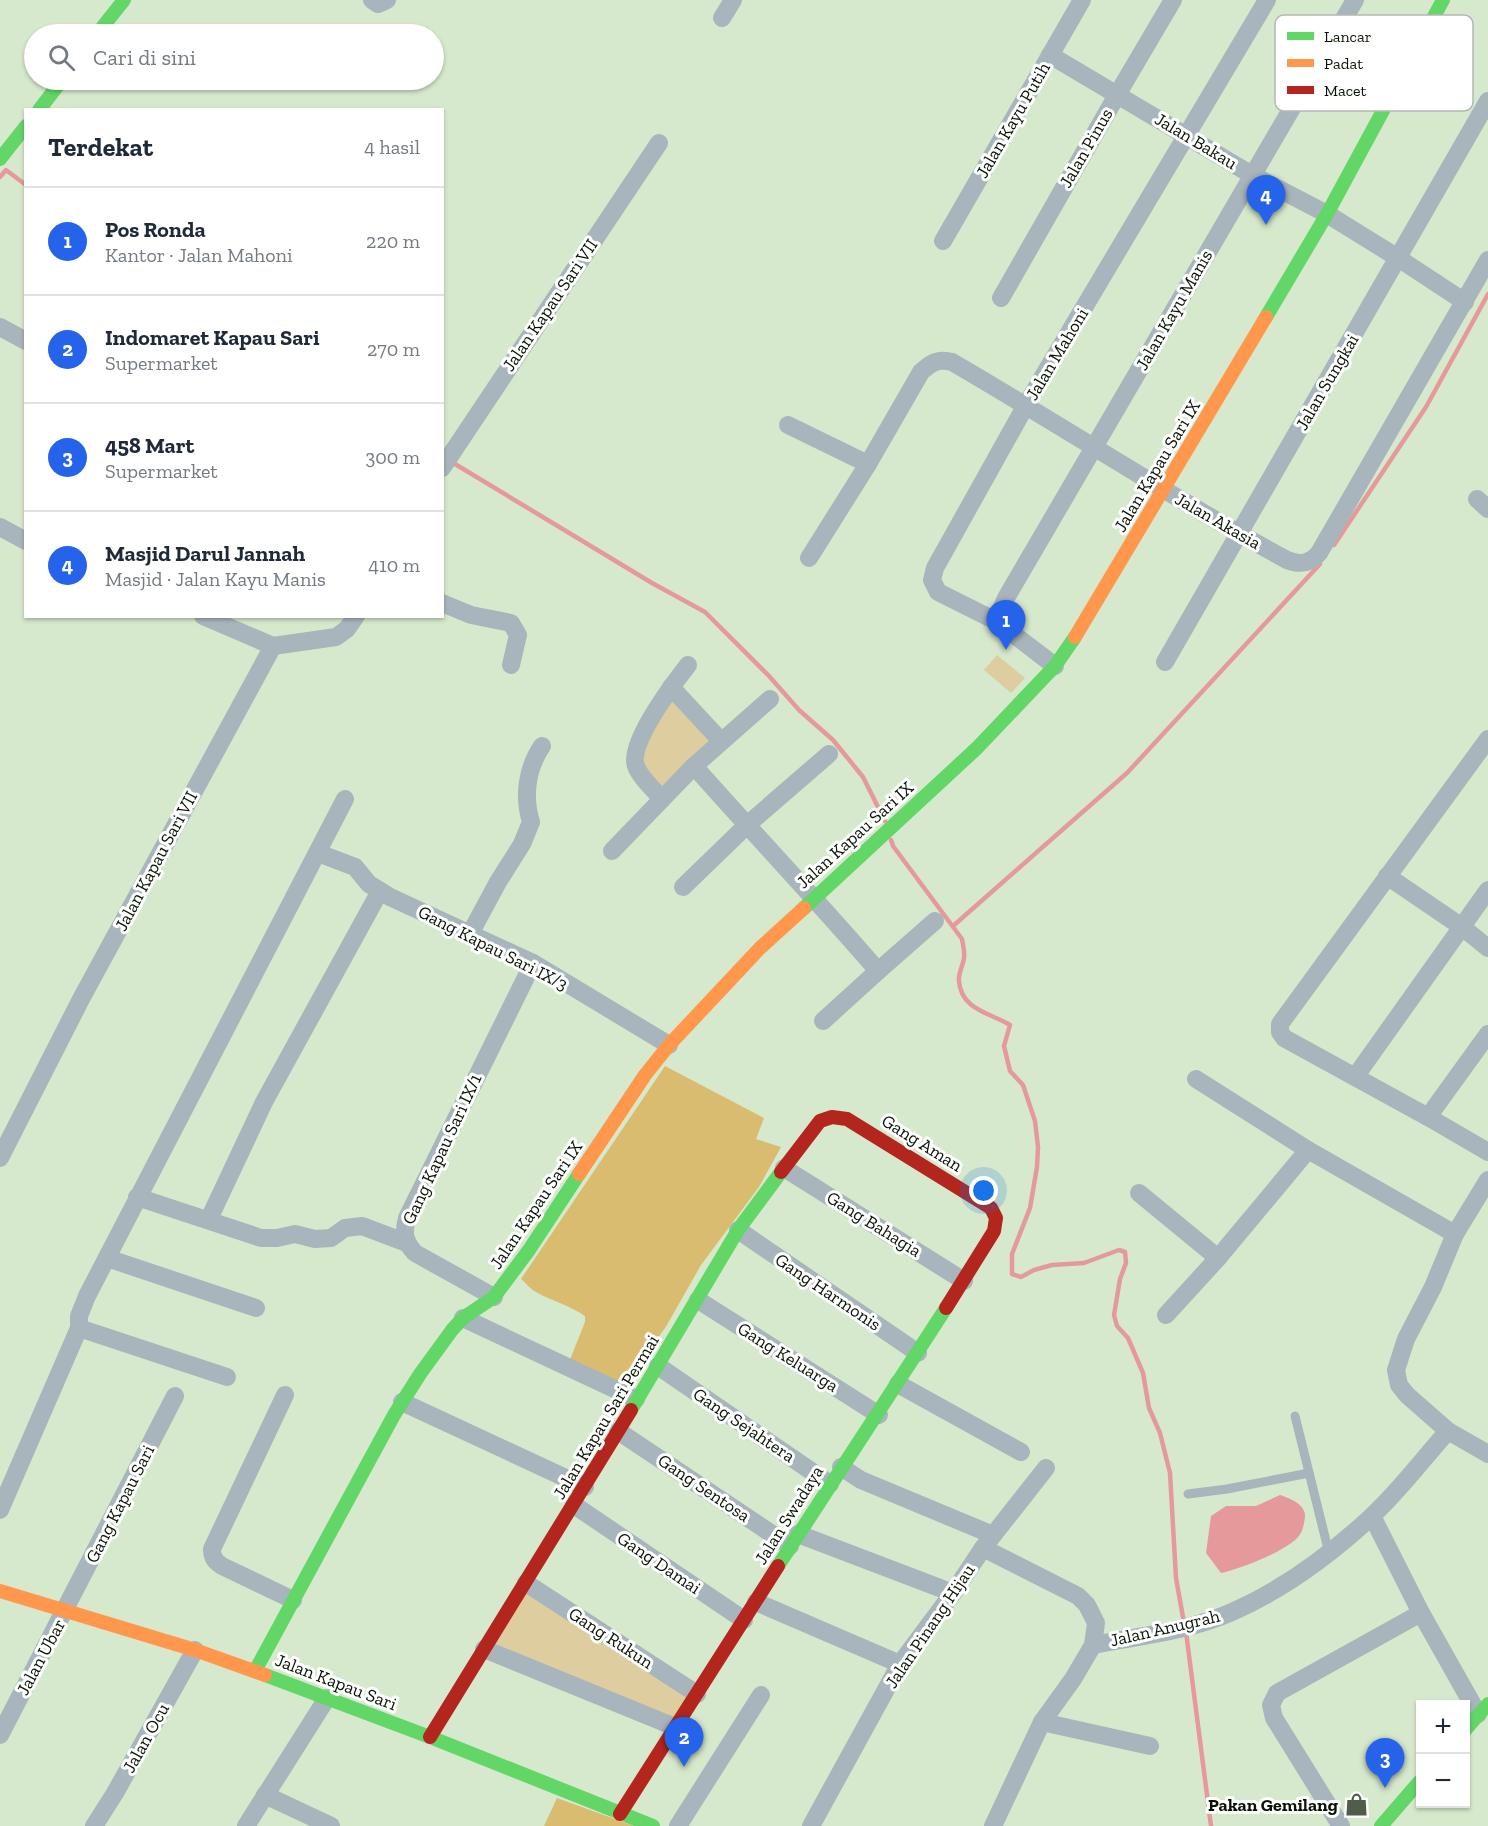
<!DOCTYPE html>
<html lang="id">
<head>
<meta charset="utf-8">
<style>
  body { margin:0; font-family:"Zilla Slab",serif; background:#f2f2f3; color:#1f2937 }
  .controls { position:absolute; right:18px; bottom:18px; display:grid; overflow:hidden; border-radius:0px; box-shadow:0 2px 4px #0004 }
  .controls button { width:54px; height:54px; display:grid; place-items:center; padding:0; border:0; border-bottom:2px solid #e0e1e3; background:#fff; color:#1f2937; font:30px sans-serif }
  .you { position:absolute; left:984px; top:1191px; width:21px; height:21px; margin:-15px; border:4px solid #fff; border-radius:50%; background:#1a73e8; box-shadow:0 0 0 9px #1a73e833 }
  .badge { display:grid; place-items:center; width:39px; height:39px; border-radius:50%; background:#2563eb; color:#fff; font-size:20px; font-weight:700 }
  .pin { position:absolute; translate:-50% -50px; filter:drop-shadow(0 2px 3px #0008) }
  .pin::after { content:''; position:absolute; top:32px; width:21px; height:18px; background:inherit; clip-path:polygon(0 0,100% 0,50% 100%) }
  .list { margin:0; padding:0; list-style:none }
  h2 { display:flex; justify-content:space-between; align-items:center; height:78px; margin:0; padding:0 24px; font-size:26px }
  h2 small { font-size:20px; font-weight:400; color:#747a83 }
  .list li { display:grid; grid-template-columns:39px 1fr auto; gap:18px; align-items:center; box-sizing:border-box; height:108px; padding:0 24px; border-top:2px solid #e0e1e3 }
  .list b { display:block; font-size:22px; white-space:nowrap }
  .list p { margin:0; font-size:20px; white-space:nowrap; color:#747a83 }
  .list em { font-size:20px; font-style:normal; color:#747a83 }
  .icon { flex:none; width:33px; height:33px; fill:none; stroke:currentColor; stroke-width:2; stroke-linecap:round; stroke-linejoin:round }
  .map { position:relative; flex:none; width:1488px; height:1826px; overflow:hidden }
  .search { position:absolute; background:#fff; box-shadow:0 2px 4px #0004; left:24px; top:24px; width:420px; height:66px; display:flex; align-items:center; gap:15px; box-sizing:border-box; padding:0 21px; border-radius:33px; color:#747a83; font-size:22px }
  .panel { position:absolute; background:#fff; box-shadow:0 2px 4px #0004; left:24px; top:108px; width:420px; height:510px; border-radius:0px }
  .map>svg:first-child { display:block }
  .green { fill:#ddcd9f }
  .forest { fill:#dabc70 }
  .water { fill:#e6999b }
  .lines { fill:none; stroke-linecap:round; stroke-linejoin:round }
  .stream { stroke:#e6999b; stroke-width:4.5 }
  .lane { stroke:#a9b5bc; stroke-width:9 }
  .street { stroke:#a9b5bc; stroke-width:18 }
  .fast { stroke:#63d668; stroke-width:14 }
  .slow { stroke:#ff974d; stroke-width:14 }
  .jam { stroke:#b3261e; stroke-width:14 }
  .labels { text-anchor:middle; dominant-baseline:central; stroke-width:6; stroke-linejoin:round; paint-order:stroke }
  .street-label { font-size:18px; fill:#071202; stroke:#fff }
  .poi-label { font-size:18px; font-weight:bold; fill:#071202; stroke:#fff; text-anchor:end }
  .key { fill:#fff; stroke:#b5b8b3; stroke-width:1.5 }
  .key-label { font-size:16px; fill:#071202 }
</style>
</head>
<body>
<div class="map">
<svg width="1488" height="1826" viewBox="0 0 1488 1826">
  <rect width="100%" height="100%" fill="#d7e9cc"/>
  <!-- green -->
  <g class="green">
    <polygon points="997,655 1025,678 1011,693 984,670"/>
    <polygon points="673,697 713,738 664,795 637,759"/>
    <polygon points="526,1583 697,1694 675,1727 484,1649"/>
  </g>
  <!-- forest -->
  <g class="forest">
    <path d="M665,1066L764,1118L756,1139L781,1147L759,1187L701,1265L667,1325L640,1364L634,1383L628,1391L569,1362L585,1322V1316C569,1305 552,1301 536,1292C530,1289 526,1283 521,1279Z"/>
    <polygon points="557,1798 634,1826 544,1826"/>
  </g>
  <!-- water -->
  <path class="water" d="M1280,1495C1289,1498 1303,1503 1305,1514C1305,1521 1303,1532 1298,1537C1286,1551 1240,1569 1221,1573L1206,1553L1211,1516L1226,1506H1256Z"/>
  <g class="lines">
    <!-- stream -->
    <g class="stream">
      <polyline points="0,177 6,170 26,185"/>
      <polyline points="450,461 652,583 705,612 769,676 799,710 833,740 863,777 885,821"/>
      <polyline points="1334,545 1426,407 1488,294"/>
      <path d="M891,840L893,846L962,939C963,945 965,952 964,958C963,966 958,973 959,981C961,1010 991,1013 1010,1025L1004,1046L1010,1071L1023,1085L1035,1121L1038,1147L1037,1167L1030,1208L1012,1254V1274L1021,1277L1034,1270L1052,1265L1084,1263L1119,1250L1125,1252L1126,1263L1120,1279L1114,1315L1117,1326L1128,1338L1143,1373L1149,1408L1160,1433L1170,1473L1176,1578L1184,1623"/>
      <polyline points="953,926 1127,773 1320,564"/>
      <polyline points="1186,1632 1211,1826"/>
    </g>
    <!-- lane -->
    <g class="lane">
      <polyline points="1295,1416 1329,1553"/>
      <polyline points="1188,1494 1227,1489 1309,1473"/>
    </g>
    <!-- street -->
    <g class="street">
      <polyline points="372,0 378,4 387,0"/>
      <polyline points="722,18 733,0"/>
      <polyline points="1050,55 1252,175 1327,214 1398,258 1465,302"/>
      <polyline points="943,241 1082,0"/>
      <polyline points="1001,298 1117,95 1173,0"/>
      <polyline points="0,327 26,341"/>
      <polyline points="788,425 868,464"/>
      <polyline points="442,468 659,143"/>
      <polyline points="1477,499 1488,509"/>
      <polyline points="0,527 26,541"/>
      <path d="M809,558L868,464L921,372C931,363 938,358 952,362C1064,427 1172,498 1287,560C1300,565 1310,564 1319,553L1488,260"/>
      <polyline points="442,603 471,615 511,623 518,635 511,665"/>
      <polyline points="203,616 273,646"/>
      <polyline points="996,621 1006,598 1355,0"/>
      <polyline points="273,646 336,637 347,629 356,616"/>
      <polyline points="1165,662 1488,101"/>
      <polyline points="1055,666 996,621 938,592 932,580 935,568 1026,405 1267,0"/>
      <polyline points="671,687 721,741"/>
      <polyline points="1488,739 1280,1024 1280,1032 1284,1038 1428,1117 1488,1152"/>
      <path d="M694,766C755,835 818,901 878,971L823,1021"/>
      <path d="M662,799C655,791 639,776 636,766C627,744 674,683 688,665"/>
      <polyline points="612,851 694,766 770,699"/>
      <polyline points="318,853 355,867 369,884 390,897 533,963 669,1045"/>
      <polyline points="1387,876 1462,927 1488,948"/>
      <polyline points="683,887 747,825 829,754"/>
      <path d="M470,934L498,882L522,844L531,822C523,796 527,768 542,746"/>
      <polyline points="878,971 935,921"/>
      <polyline points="1355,1077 1488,890"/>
      <polyline points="1196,1079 1308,1150"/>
      <polyline points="1428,1117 1488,1034"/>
      <polyline points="0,1158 81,999 273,646"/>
      <polyline points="784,1168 964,1281"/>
      <polyline points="1488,1180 1455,1234 1433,1287 1406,1339 1396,1370 1399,1385 1407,1395 1448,1431 1488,1454"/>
      <polyline points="1139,1193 1218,1258"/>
      <polyline points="137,1197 261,1238 277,1238 295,1234 315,1239 331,1238 345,1228 362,1226 407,1243"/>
      <polyline points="209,1219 264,1102 380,891"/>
      <polyline points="738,1230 918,1353"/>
      <polyline points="107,1258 256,1308"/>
      <path d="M494,1297L415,1253C404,1241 403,1233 407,1218L533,963"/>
      <polyline points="698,1300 879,1415"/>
      <polyline points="1166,1315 1218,1258 1308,1150 1455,1234"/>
      <polyline points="463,1318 636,1399"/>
      <polyline points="79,1328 227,1377"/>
      <polyline points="658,1366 830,1484"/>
      <polyline points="898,1384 1021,1452"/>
      <path d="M285,1395L212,1549C212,1558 215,1561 222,1566L293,1600"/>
      <polyline points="402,1402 585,1487"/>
      <polyline points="618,1431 790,1546"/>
      <polyline points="841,1467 861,1480 993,1535"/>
      <polyline points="574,1505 744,1620"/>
      <polyline points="0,1510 79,1328 79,1316 87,1296 345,799"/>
      <polyline points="1372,1516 1421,1613 1478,1714"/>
      <polyline points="798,1534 953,1593"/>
      <polyline points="983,1548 1078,1596 1087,1605 1096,1623 1093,1645 1073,1679 1042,1722 993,1826"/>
      <polyline points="526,1583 697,1694"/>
      <polyline points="756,1602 900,1664"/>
      <path d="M1093,1645C1139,1636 1189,1631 1232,1612C1282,1590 1331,1554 1371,1517C1399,1491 1423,1459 1448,1431"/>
      <polyline points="484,1649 675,1727"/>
      <polyline points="1042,1722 1150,1746"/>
      <polyline points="0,1735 175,1396"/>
      <polyline points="265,1795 331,1826"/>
      <polyline points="94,1826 115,1793 195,1650"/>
      <polyline points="246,1826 327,1698"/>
      <polyline points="678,1826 761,1695"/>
      <polyline points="811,1826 900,1664 953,1593 983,1548 1046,1468"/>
      <polyline points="1341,1826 1274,1718 1271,1705 1277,1693 1421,1613"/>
    </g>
    <!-- fast -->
    <g class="fast">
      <polyline points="97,34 124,0"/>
      <polyline points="39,110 62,80"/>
      <polyline points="0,159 26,126"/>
      <polyline points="1266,317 1327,214 1443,0"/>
      <polyline points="804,908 977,748 1055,666 1075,637"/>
      <polyline points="631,1410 738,1230 781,1172"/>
      <polyline points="778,1566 946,1308"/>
      <polyline points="255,1671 394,1415 420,1374 452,1330 463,1318 494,1297 529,1250 579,1174"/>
      <polyline points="265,1675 430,1737 653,1826"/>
      <polyline points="1466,1729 1488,1704"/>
      <polyline points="1381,1826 1420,1781"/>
    </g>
    <!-- slow -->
    <g class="slow">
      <polyline points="1075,637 1266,317"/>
      <polyline points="579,1174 645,1075 669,1045 760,948 804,908"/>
      <polyline points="0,1591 195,1650 265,1675"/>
    </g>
    <!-- jam -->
    <g class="jam">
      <polyline points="781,1172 820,1121 832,1117 847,1119 991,1208 996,1218 994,1231 946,1308"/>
      <polyline points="430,1737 631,1410"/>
      <polyline points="620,1814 778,1566"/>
    </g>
  </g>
  <!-- icons -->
  <defs>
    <symbol id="shop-bare" viewBox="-9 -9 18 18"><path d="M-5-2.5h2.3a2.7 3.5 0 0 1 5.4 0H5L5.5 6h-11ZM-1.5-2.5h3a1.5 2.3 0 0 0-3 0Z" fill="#505d49" stroke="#fff" stroke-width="2.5" paint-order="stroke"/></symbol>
  </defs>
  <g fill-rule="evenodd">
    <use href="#shop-bare" x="1340" y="1788" width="33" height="33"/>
  </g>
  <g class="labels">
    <!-- street labels -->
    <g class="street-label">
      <text transform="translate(1013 120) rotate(-60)">Jalan Kayu Putih</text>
      <text transform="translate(1196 141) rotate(31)">Jalan Bakau</text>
      <text transform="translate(1086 148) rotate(-60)">Jalan Pinus</text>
      <text transform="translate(550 305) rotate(-56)">Jalan Kapau Sari VII</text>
      <text transform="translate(1174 310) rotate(-60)">Jalan Kayu Manis</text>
      <text transform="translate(1057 354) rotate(-59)">Jalan Mahoni</text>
      <text transform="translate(1327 382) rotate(-60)">Jalan Sungkai</text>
      <text transform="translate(1157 466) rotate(-59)">Jalan Kapau Sari IX</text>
      <text transform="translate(1218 521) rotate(30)">Jalan Akasia</text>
      <text transform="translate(855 835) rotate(-42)">Jalan Kapau Sari IX</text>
      <text transform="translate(156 861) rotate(-62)">Jalan Kapau Sari VII</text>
      <text transform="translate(493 948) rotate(27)">Gang Kapau Sari IX/3</text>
      <text transform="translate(922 1143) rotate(32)">Gang Aman</text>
      <text transform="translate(442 1149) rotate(-65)">Gang Kapau Sari IX/1</text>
      <text transform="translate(536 1205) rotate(-56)">Jalan Kapau Sari IX</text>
      <text transform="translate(874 1224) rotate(32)">Gang Bahagia</text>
      <text transform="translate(828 1292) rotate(34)">Gang Harmonis</text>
      <text transform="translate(788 1357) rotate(32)">Gang Keluarga</text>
      <text transform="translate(606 1417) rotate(-59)">Jalan Kapau Sari Permai</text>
      <text transform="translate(744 1425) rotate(34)">Gang Sejahtera</text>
      <text transform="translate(704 1488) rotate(34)">Gang Sentosa</text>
      <text transform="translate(120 1504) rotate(-63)">Gang Kapau Sari</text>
      <text transform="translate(789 1515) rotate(-58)">Jalan Swadaya</text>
      <text transform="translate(659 1563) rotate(34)">Gang Damai</text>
      <text transform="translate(930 1626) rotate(-56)">Jalan Pinang Hijau</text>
      <text transform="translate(1165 1628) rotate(-13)">Jalan Anugrah</text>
      <text transform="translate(611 1638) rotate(33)">Gang Rukun</text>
      <text transform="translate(41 1657) rotate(-62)">Jalan Ubar</text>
      <text transform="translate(336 1682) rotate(21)">Jalan Kapau Sari</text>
      <text transform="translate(146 1738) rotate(-61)">Jalan Ocu</text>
    </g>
    <!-- poi labels -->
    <g class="poi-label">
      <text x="1338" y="1805">Pakan Gemilang</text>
    </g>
  </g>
  <!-- legend -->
  <rect x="1275" y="15" width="198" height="96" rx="9" class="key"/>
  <rect x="1287" y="32" width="27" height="8" fill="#63d668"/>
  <rect x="1287" y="59" width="27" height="8" fill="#ff974d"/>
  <rect x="1287" y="86" width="27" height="8" fill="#b3261e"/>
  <g class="key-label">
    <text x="1324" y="42">Lancar</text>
    <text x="1324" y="69">Padat</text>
    <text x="1324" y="96">Macet</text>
  </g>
</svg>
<div class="controls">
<button>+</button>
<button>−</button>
</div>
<div class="you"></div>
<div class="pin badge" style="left:1006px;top:650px">1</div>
<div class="pin badge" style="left:684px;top:1767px">2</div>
<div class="pin badge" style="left:1385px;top:1788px">3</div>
<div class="pin badge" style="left:1266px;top:225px">4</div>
<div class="search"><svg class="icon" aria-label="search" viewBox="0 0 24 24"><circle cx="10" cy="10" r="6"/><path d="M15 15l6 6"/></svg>Cari di sini</div>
<section class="panel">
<h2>Terdekat<small>4 hasil</small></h2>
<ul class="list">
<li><span class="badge">1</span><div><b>Pos Ronda</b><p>Kantor · Jalan Mahoni</p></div><em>220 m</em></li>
<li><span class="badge">2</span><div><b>Indomaret Kapau Sari</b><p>Supermarket</p></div><em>270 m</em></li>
<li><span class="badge">3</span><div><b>458 Mart</b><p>Supermarket</p></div><em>300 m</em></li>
<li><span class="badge">4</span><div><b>Masjid Darul Jannah</b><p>Masjid · Jalan Kayu Manis</p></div><em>410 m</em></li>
</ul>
</section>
</div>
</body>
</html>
